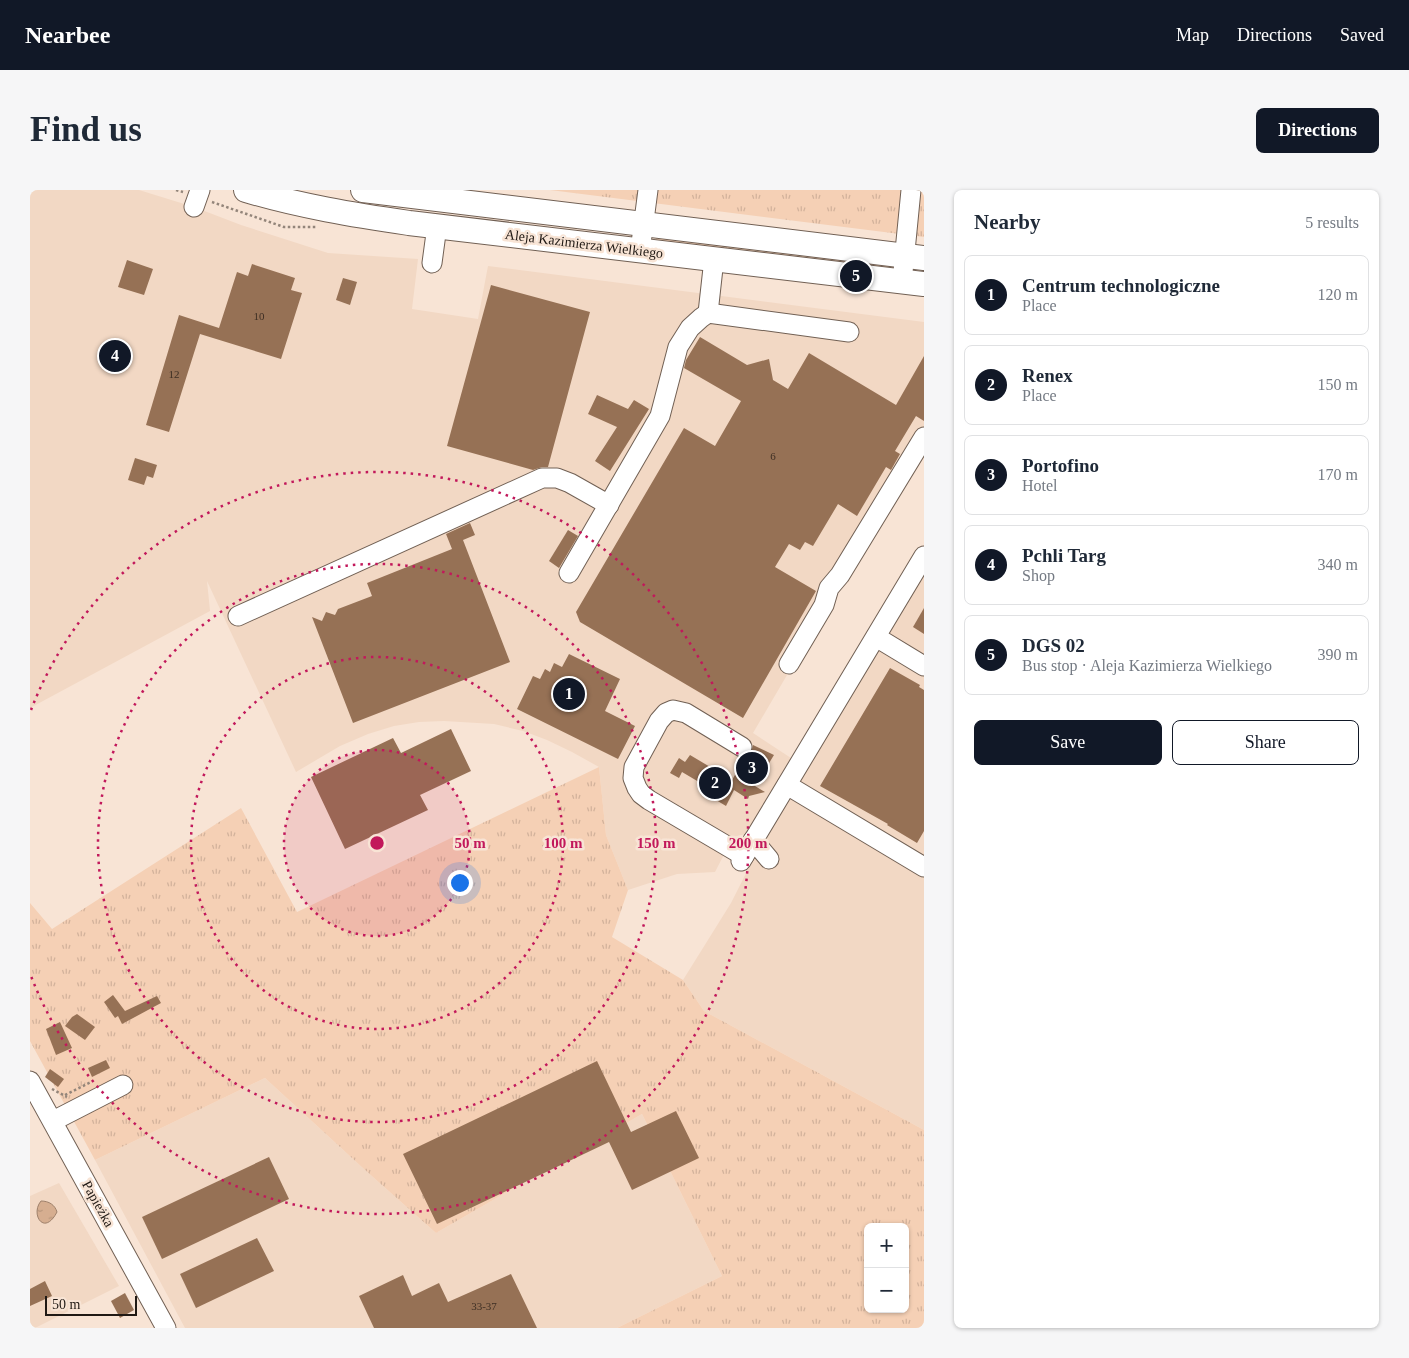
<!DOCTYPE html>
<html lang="en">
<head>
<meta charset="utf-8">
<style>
  body { margin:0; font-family:"Times New Roman",serif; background:#f6f6f7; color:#1f2937 }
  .controls { position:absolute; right:15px; bottom:15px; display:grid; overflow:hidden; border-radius:8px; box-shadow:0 1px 4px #0004 }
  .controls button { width:45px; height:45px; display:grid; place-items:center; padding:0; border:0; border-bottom:1px solid #e0e1e3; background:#fff; color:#1f2937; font:25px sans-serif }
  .scale { position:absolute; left:15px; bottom:12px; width:92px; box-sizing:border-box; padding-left:5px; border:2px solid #201914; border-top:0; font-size:14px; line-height:18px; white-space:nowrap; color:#201914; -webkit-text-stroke:4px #f8e4d5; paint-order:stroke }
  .you { position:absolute; left:429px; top:692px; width:18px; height:18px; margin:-12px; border:4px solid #fff; border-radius:50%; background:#1a73e8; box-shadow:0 0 0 8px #1a73e833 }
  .badge { display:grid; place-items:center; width:32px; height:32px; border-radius:50%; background:#111827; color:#fff; font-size:16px; font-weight:700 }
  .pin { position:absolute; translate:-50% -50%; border:2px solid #fff; box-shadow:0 1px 5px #0006 }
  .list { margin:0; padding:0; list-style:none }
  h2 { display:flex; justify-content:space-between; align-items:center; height:65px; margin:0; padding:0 20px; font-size:21px }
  h2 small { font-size:16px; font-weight:400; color:#747a83 }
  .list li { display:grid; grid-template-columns:32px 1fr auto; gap:15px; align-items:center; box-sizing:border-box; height:80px; margin:0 10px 10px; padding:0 10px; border:1px solid #e0e1e3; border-radius:8px }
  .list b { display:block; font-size:19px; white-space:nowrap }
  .list p { margin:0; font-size:16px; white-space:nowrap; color:#747a83 }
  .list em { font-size:16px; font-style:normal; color:#747a83 }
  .actions { display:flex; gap:10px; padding:15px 20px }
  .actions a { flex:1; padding:11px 0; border:1px solid #111827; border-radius:8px; text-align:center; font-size:18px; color:#111827 }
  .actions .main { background:#111827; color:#fff }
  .map { position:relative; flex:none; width:894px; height:1138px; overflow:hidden; border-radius:8px }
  header { display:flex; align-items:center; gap:30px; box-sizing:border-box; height:70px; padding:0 25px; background:#111827; color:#fff }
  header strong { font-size:24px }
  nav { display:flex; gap:28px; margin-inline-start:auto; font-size:18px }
  .intro { display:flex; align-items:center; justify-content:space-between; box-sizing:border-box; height:120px; padding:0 30px }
  h1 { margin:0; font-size:35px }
  .button { padding:12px 22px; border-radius:8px; background:#111827; color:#fff; font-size:18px; font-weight:700 }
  main { display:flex; gap:30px; padding:0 30px }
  aside { flex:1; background:#fff; border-radius:8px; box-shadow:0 1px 4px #0004 }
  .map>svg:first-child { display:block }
  .built { fill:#f2d8c4 }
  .grass { fill:url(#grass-tufts); fill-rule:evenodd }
  .water { fill:url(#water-ripples); stroke:#9f816b }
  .building { fill:#967155 }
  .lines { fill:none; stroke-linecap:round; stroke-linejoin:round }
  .minor-casing { stroke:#716054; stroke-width:21 }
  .major-casing { stroke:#716054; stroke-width:26 }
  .path { stroke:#93857a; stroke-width:2.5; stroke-dasharray:2.5 2.5; stroke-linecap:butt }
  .minor { stroke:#fff; stroke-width:19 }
  .major { stroke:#fff; stroke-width:24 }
  .ring { fill:none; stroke:#c2185b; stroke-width:2.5; stroke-dasharray:2.5 5 }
  .labels { text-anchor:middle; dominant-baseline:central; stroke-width:5; stroke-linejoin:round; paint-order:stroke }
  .number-label { font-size:11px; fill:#3e2f24 }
  .street-label { font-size:14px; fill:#201914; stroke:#f8e4d5 }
  .centre { fill:#c2185b; stroke:#f8e4d5; stroke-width:2.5 }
  .ring-label { font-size:15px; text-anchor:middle; font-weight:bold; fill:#c2185b; stroke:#f8e4d5; stroke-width:5; stroke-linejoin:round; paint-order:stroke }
</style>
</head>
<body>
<header>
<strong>Nearbee</strong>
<nav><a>Map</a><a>Directions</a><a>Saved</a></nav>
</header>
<div class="intro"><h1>Find us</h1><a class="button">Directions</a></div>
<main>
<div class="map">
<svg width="894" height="1138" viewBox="0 0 894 1138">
  <defs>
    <pattern id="grass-tufts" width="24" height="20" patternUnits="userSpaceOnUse" patternTransform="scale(1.25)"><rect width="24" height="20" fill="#f5d0b5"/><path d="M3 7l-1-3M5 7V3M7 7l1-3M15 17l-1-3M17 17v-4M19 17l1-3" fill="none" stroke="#d2b29b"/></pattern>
    <pattern id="water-ripples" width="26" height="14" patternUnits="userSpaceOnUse" patternTransform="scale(1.25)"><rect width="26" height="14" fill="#d6ae90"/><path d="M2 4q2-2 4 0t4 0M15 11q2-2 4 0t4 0" fill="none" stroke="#b7957b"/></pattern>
  </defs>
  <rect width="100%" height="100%" fill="#f8e4d5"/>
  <!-- built -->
  <g class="built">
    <polygon points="0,0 109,0 164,17 211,35 298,63 388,69 382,119 448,129 458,76 894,132 894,251 723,543 764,570 724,636 716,644 703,647 685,682 647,684 598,700 576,645 569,577 542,562 517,550 493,541 464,534 414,531 389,532 364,536 338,544 310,556 266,582 177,391 180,421 0,518"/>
    <polygon points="894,382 894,940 674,821 653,790 701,713 740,636"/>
    <polygon points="235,888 335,980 406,1043 612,924 692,1086 587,1138 155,1138 65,970"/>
    <polygon points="29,993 89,1096 5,1138 0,1138 0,1006"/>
  </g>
  <!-- grass -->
  <g class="grass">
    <polygon points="520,0 894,0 894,47"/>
    <polygon points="629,45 868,76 864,81 626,53 626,48"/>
    <path d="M569,577L576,645L598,700L582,747L653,790L674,821L894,940V1138H587L692,1086L612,924L406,1043L335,980L235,888L65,970L0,851V713L22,739L211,618L267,722ZM838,1037H875V1119H838Z"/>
  </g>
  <!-- water -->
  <path class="water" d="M11,1011C19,1011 25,1015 27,1022C14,1047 0,1024 11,1011Z"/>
  <!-- building -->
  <g class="building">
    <polygon points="97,70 123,79 114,105 88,97"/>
    <polygon points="222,74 265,88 261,100 272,103 251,169 170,144 139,242 116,235 149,125 189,138 207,82 218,86"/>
    <polygon points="313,88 327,92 320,115 306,110"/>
    <polygon points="461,95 560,122 518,277 512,277 503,280 417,256"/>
    <polygon points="670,147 717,175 739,169 743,190 758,199 779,163 866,215 894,166 894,231 886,226 865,261 870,264 861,280 856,277 827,326 808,314 783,356 775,352 770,360 759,354 745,377 786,401 713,528 550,432 546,422 654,238 685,256 711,211 654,178 656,170"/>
    <polygon points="567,205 598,219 604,210 619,219 580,281 565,271 587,237 558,224"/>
    <polygon points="105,268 127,275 123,288 117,286 114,295 98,290"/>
    <polygon points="440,333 445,345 433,350 480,472 323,533 282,427 292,431 296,422 305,425 308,419 342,406 337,393 422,359 416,344"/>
    <polygon points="538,340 548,346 529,378 519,371"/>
    <polygon points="894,418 894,444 883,437"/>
    <polygon points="539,464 590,489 575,521 605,536 588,569 487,519 503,486 510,489 515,479 520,482 524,473 532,477"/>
    <polygon points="860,478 890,495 889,497 894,500 894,641 887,653 857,635 858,634 790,596"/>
    <polygon points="421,539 441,581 390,605 398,620 315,659 281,587 363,548 371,563"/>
    <polygon points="723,555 744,565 725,596 735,602 719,606 718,609 704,600 696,616 671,601 674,595 652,582 649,588 640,583 649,568 655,572 660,565 702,590 715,568 721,563"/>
    <polygon points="83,805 95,821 127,806 131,813 92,834 88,826 85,828 74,812"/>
    <polygon points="47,824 65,837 55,850 35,836 42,827"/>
    <polygon points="30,832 42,858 26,865 16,839"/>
    <polygon points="76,870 80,878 62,887 58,878"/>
    <polygon points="567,871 601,942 646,921 669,968 602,1000 579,952 407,1034 373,964"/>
    <polygon points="20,879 34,889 28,897 15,887"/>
    <polygon points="239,967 259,1009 132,1069 112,1027"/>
    <polygon points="227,1048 244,1081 166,1118 150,1084"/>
    <polygon points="481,1084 507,1138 344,1138 329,1106 373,1085 382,1106 409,1093 418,1112"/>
    <polygon points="15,1091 22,1106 0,1116 0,1099"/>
    <polygon points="95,1103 104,1120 90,1128 81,1111"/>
  </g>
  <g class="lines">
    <defs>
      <g id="minor">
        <polyline points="164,17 170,0"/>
        <polyline points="610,61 618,0"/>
        <polyline points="402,73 407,36"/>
        <polyline points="872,92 881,0"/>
        <polyline points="678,123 684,69"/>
        <polyline points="539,383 630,226 648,157 660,138 671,128 678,123 819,142"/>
        <polyline points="208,426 512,288 527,288 540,293 579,315"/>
        <polyline points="846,447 894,476"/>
        <polyline points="759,474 794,415 799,398 810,385 894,247"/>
        <polyline points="712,557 656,523 643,520 636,523 629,531 604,577 603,588 607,598 611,604 619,610 714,666"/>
        <polyline points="757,595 894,677"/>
        <polyline points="723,650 739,669"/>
        <polyline points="711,671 894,366"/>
        <polyline points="0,891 136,1138"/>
        <polyline points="23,931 93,895"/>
      </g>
      <g id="major">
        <path d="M216,0C269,16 324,25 379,33L894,94"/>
        <polyline points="333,0 894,68"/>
      </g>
    </defs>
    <!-- minor casing -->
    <use href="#minor" class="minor-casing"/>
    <!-- major casing -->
    <use href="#major" class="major-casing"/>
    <!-- path -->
    <g class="path">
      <polyline points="146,0 153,2"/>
      <polyline points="182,12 254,37 287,37"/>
      <polyline points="22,899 37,907"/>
      <polyline points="35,905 61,892"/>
    </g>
    <!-- minor -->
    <use href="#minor" class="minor"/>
    <!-- major -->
    <use href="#major" class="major"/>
  </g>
  <!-- distance rings -->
  <circle cx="347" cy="653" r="93" fill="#c2185b" fill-opacity=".12"/>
  <g class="ring">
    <circle cx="347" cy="653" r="93"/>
    <circle cx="347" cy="653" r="186"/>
    <circle cx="347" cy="653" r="279"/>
    <path d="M1 520A371 371 0 1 1 1 786"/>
  </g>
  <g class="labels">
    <!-- number labels -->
    <g class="number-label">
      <text x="229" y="126">10</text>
      <text x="144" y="184">12</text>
      <text x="743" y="266">6</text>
      <text x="454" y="1116">33-37</text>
    </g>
    <!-- street labels -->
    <g class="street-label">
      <text transform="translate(554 54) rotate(7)">Aleja Kazimierza Wielkiego</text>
      <text transform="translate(68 1014) rotate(61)">Papieżka</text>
    </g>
  </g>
  <circle cx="347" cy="653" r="8" class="centre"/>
  <g class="ring-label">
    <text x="440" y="658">50 m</text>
    <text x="533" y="658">100 m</text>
    <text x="626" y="658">150 m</text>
    <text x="718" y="658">200 m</text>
  </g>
</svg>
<div class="controls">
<button>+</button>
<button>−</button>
</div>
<div class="scale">50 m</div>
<div class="you"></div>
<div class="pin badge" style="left:539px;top:504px">1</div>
<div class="pin badge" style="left:685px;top:593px">2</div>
<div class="pin badge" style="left:722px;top:578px">3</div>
<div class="pin badge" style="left:85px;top:166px">4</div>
<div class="pin badge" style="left:826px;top:86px">5</div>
</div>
<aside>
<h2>Nearby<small>5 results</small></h2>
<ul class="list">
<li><span class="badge">1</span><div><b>Centrum technologiczne</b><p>Place</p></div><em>120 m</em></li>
<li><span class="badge">2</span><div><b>Renex</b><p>Place</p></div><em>150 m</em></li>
<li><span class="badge">3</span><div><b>Portofino</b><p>Hotel</p></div><em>170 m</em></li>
<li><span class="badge">4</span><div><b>Pchli Targ</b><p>Shop</p></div><em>340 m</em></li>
<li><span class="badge">5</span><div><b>DGS 02</b><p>Bus stop · Aleja Kazimierza Wielkiego</p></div><em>390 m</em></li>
</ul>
<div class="actions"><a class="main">Save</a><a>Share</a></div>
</aside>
</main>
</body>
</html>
